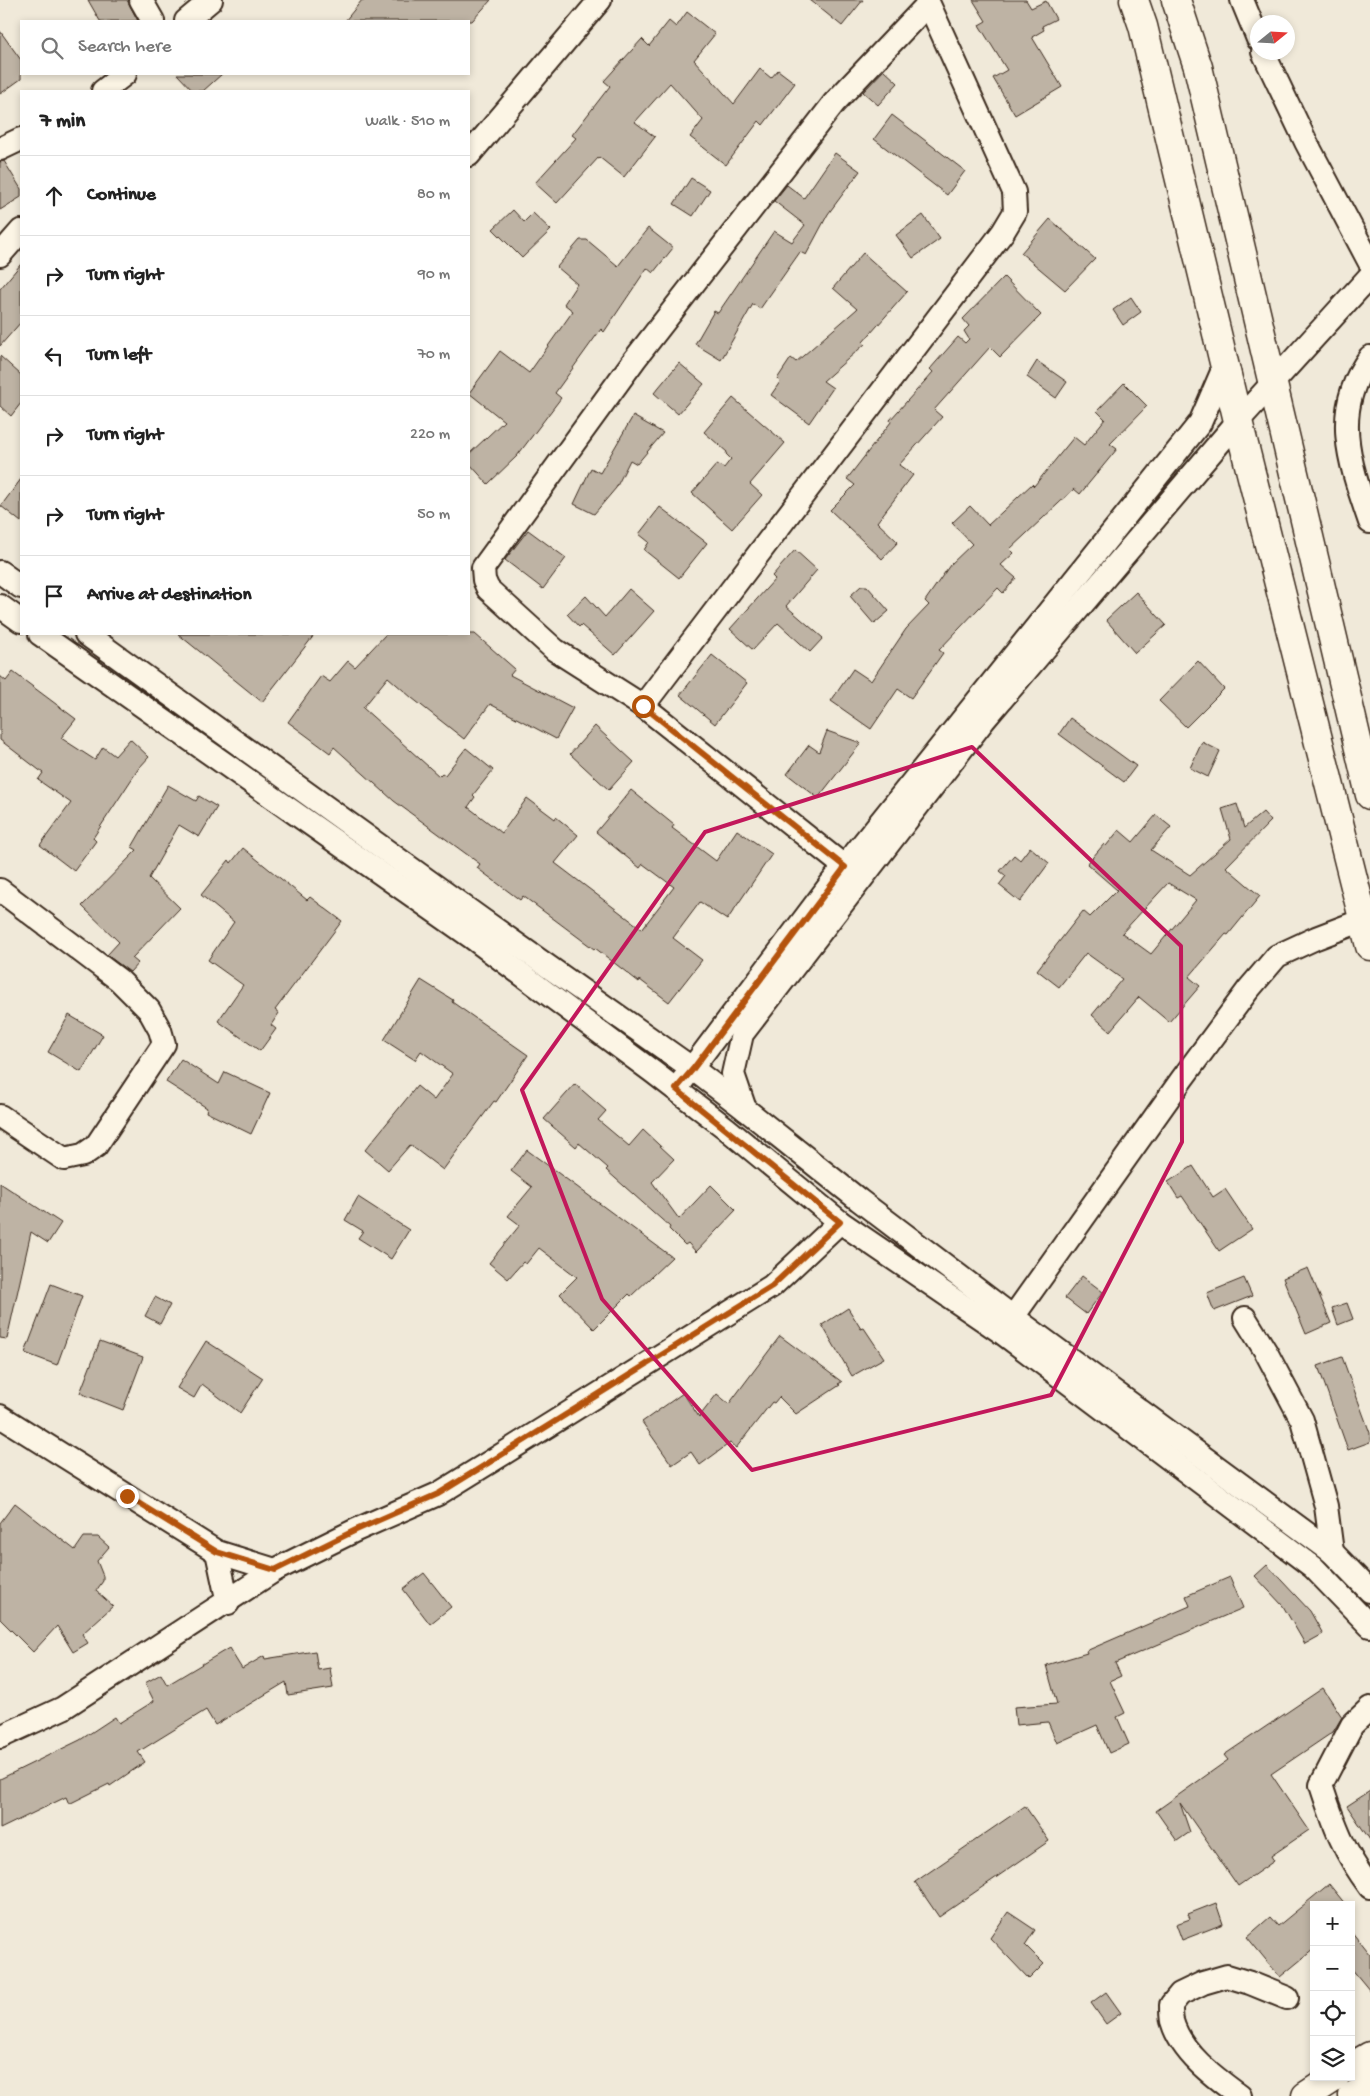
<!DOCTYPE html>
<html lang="en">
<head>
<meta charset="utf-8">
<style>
  body { margin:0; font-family:"Gochi Hand",sans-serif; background:#f6f6f6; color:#222 }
  .controls { position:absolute; right:15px; bottom:15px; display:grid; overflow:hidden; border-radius:0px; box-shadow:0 2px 8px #0003 }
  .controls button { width:45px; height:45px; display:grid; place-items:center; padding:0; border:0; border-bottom:1px solid #e0e0e0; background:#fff; color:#222; font:25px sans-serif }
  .compass { position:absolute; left:1250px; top:15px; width:45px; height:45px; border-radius:50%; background:#fff; box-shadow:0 2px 8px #0003; rotate:72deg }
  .stop { position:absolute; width:15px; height:15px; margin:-11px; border:4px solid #b45309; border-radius:50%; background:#fff }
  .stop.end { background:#b45309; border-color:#fff; box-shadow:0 1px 5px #0008 }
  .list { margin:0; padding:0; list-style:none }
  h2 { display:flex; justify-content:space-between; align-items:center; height:65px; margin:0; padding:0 20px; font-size:21px }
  h2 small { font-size:16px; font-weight:400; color:#767676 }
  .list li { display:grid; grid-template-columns:32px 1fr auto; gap:15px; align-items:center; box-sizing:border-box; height:80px; padding:0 20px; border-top:1px solid #e0e0e0 }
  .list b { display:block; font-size:19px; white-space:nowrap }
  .list em { font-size:16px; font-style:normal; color:#767676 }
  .icon { flex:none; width:28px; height:28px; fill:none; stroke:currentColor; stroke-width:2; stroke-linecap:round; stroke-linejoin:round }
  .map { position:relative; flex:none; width:1370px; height:2096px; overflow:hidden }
  .search { position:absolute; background:#fff; box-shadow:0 2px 8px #0003; left:20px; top:20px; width:450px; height:55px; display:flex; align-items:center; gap:12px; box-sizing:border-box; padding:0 18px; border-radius:0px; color:#767676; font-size:19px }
  .panel { position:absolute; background:#fff; box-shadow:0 2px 8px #0003; left:20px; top:90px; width:450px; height:545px; border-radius:0px }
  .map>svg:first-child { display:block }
  .building { fill:#beb3a4; stroke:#3b2a1e; fill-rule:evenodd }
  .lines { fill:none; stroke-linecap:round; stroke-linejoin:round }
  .minor-casing { stroke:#3b2a1e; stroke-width:26 }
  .major-casing { stroke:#3b2a1e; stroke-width:31 }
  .highway-casing { stroke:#3b2a1e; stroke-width:31 }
  .minor { stroke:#fcf5e5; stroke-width:22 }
  .major { stroke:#fcf5e5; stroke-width:28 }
  .highway { stroke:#fcf5e5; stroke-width:28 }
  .route { stroke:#b45309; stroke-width:6 }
  .marked { fill:none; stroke:#c2185b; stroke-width:4; stroke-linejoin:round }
</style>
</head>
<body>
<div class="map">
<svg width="1370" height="2096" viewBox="0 0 1370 2096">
  <rect width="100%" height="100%" fill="#f0e9d9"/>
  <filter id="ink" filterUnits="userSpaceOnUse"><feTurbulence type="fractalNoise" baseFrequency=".02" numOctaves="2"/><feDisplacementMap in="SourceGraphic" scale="10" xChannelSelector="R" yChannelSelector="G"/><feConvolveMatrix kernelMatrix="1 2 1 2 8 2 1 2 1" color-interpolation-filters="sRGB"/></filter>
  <g filter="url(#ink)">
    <!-- building -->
    <g class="building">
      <polygon points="88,0 127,0 138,21 100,21"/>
      <polygon points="362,0 491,0 472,21 345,21"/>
      <polygon points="810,0 863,0 842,26"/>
      <polygon points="973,0 1026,0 1031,8 1046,1 1056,19 1042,26 1044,30 1032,37 1062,87 1015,115 993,78 1007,70 979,25 986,21"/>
      <polygon points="687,12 715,34 694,60 734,104 760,69 771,78 778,70 795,83 763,125 759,121 726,165 690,137 703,120 670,83 635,122 655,137 624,177 599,157 557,203 535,183 576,138 572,135 610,86 604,81 642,39 649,46 669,21 676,27"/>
      <polygon points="0,31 21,60 21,79 0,94"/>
      <polygon points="884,70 898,83 878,105 863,92"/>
      <polygon points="177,74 222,74 203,91 193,91"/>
      <polygon points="892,115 965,171 947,195 874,139"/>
      <polygon points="835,153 860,171 828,214 806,255 800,252 760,309 753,304 721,360 695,344 714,311 718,313 774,231 792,242 805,225 774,201 787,185 804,198"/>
      <polygon points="4,161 21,189 21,197 0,210 0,162"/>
      <polygon points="691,178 710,190 693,216 674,204"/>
      <polygon points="513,210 524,222 533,213 551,230 522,258 493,229"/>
      <polygon points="923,215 940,239 913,258 896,235"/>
      <polygon points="1050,219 1095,259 1065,290 1021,253"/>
      <polygon points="648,228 673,248 653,273 647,268 604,332 601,329 555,393 561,398 517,456 488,484 469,463 469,454 504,421 469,393 500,351 529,373 573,311 564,304 577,284 557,267 580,240 587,240 618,266"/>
      <polygon points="863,253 907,292 863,342 865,344 823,381 833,388 809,423 771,395 780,382 777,379 791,358 796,362 857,309 833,288"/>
      <polygon points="21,264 21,322 0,346 0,289"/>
      <polygon points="1004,277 1041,315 1000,357 990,347 934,410 942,417 899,465 913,475 877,522 898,542 882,559 830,510 855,485 847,479 891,422 890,420 933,372 930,369 958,337 965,343 969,339 964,331 969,326 963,319"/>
      <polygon points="1131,297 1141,312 1123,325 1113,310"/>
      <polygon points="0,356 21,375 21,403 11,416 0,406"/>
      <polygon points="1037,361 1067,382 1056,398 1027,377"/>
      <polygon points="679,363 704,384 678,414 654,393"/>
      <polygon points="1124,383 1147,406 1110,444 1117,449 1080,494 1074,489 1010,549 1014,553 1001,565 1016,578 1003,593 998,588 939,650 943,653 911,698 898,689 871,729 831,701 853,669 871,681 906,629 929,605 925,601 950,565 972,544 952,523 970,506 988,525 1032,484 1034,486 1074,437 1084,445 1105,419 1097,411"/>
      <polygon points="733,398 785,443 750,484 762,495 732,529 692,493 717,464 724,468 731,459 726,454 727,452 704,432"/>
      <polygon points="633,416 663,433 637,464 630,460 616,488 594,514 574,504 591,468 600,473"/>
      <polygon points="21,479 21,522 1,506"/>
      <polygon points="660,507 707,543 679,578 644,550 649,542 639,534"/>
      <polygon points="528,530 566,558 543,589 505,560"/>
      <polygon points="795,550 817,570 786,606 823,638 810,652 778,623 753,650 730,629 775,579 772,576"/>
      <polygon points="861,586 867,586 889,611 874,624 850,596"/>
      <polygon points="629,589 654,611 615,655 581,625 579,627 567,614 586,596 605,617"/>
      <polygon points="1136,592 1166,625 1135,653 1106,620"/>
      <polygon points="178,634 315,634 262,702"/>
      <polygon points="386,634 475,634 515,669 510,675 573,708 556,739 490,704 464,739 412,698 388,677 363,708 439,776 442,773 445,775 466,748 493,770 473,795 475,797 468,807 502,833 527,798 555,819 556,817 578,835 555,863 642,929 674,887 643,864 640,868 596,832 631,790 674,825 672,828 716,861 737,830 772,854 727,920 700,902 673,938 702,960 669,1002 640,980 639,982 595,948 594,949 523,896 520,900 477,868 480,864 394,801 334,747 330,753 288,722 321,676 330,682 348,661 355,667"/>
      <polygon points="712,655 747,683 715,724 680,695"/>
      <polygon points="1198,661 1224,689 1186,727 1159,701"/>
      <polygon points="13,672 76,719 61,738 95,760 103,747 115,756 130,739 149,757 139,768 93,838 96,841 74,871 40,845 71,803 38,780 43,773 0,740 0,676 6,681"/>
      <polygon points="1070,718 1136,766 1124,782 1059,734"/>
      <polygon points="595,726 634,762 609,790 570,754"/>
      <polygon points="827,731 861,743 818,798 787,774 809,745 819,752"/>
      <polygon points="1202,742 1220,751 1208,777 1190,768"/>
      <polygon points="168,785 196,801 199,796 217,807 199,837 179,825 149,878 180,908 132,958 138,963 130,972 107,955 119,942 82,906 137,850 132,847"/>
      <path d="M1237,804L1244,828L1263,812L1271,821L1226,867L1260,896L1228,935L1226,934L1189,977L1200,986L1169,1022L1139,997L1110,1031L1092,1015L1122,979L1086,953L1059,987L1037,970L1083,911L1090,917L1117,890L1087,864L1104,844L1106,846L1119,830L1133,842L1156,815L1171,827L1151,850L1190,875L1231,839L1222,809ZM1168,883L1196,900L1151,954L1122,933Z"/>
      <polygon points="1030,847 1049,863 1020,902 999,885 1006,876 1000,871 1014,855 1020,860"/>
      <polygon points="243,848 307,900 310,897 342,921 275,1010 279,1013 271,1025 276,1029 260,1051 218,1021 243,985 208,960 234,922 201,895 229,860 231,863"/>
      <polygon points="421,980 453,1000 452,1002 528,1055 496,1102 494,1101 443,1170 410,1145 388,1170 365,1150 417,1086 434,1100 453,1074 421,1051 415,1060 384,1040"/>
      <polygon points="69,1015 103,1035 81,1072 48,1052"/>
      <polygon points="181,1059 219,1084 225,1072 270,1093 251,1134 206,1112 207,1108 166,1082"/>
      <polygon points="575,1084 606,1111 598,1120 629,1146 643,1130 674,1159 652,1182 679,1219 711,1185 736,1210 696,1252 688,1243 685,1245 669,1229 670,1227 606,1170 608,1168 579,1143 576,1147 544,1119"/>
      <polygon points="527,1150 672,1257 631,1296 629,1294 594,1329 560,1294 577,1277 539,1248 526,1264 523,1262 508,1279 489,1263 520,1225 508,1216 532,1187 511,1171"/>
      <polygon points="1193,1166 1213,1197 1225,1189 1252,1229 1219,1251 1182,1196 1178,1198 1168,1182"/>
      <polygon points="0,1183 61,1223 48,1243 31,1232 7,1339 0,1338"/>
      <polygon points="358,1197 409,1230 391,1259 358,1238 363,1231 345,1220"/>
      <polygon points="1308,1268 1331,1323 1306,1334 1283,1278"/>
      <polygon points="1082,1276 1103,1292 1086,1314 1065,1298"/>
      <polygon points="1244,1278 1252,1296 1214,1311 1207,1293"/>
      <polygon points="51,1284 82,1296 57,1365 25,1353"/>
      <polygon points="155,1297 170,1305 160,1324 145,1316"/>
      <polygon points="1347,1303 1353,1319 1338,1325 1332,1308"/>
      <polygon points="848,1308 861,1329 864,1328 884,1358 852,1376 822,1325"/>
      <polygon points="780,1336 842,1382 838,1384 840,1385 796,1414 779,1397 774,1403 772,1402 736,1448 730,1443 700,1465 691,1452 672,1465 642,1422 683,1393 699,1417 717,1394 729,1404"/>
      <polygon points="100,1341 143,1357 123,1410 80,1393"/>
      <polygon points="206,1341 263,1378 240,1413 202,1384 194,1398 177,1388"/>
      <polygon points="1342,1357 1370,1433 1370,1442 1348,1450 1318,1366"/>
      <polygon points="15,1503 75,1550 84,1537 98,1537 109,1547 97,1561 103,1576 103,1581 96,1591 113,1606 82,1634 88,1643 73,1652 57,1626 33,1652 0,1619 0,1523"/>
      <polygon points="1267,1565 1310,1611 1323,1634 1305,1644 1283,1606 1255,1576"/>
      <polygon points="424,1573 451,1607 430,1624 403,1589"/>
      <polygon points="1230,1577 1243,1608 1115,1663 1121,1676 1110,1681 1125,1713 1117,1717 1129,1744 1109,1753 1097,1725 1057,1743 1048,1722 1016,1725 1014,1707 1057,1704 1046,1665 1087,1653 1086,1651 1190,1606 1186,1596"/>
      <polygon points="229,1648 242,1669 264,1656 265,1659 315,1651 318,1670 330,1668 333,1688 288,1695 286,1682 215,1725 206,1710 138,1752 145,1762 110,1786 109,1784 69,1804 66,1797 0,1829 0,1779 80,1740 115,1717 119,1723 154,1701 145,1683 161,1674 167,1685"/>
      <polygon points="1323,1688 1342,1717 1333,1732 1271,1774 1309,1830 1271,1856 1274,1861 1238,1886 1180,1803 1190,1832 1177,1841 1156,1811 1228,1760 1224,1755"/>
      <polygon points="1370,1791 1370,1840 1347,1806"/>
      <polygon points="1025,1806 1049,1841 939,1917 915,1882"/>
      <polygon points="1329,1884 1346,1905 1314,1905 1314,1949 1280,1977 1247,1937 1270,1917 1278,1926"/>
      <polygon points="1216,1903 1223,1924 1182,1940 1176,1924 1190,1919 1188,1914"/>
      <polygon points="1008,1912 1035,1930 1025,1945 1044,1964 1029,1979 990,1938"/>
      <polygon points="1351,1931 1370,1955 1370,1991 1351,1968"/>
      <polygon points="1106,1992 1121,2013 1106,2024 1091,2003"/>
    </g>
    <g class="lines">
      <defs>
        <g id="minor">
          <polyline points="141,0 153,21"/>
          <polyline points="1242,0 1258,39"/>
          <polyline points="186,21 211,0"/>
          <polyline points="1263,52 1306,142 1370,263"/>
          <polyline points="103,91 125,74"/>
          <polyline points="0,149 21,139"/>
          <polyline points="469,155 600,0"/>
          <polyline points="0,255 21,231"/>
          <path d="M1370,357C1330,411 1350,464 1370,522"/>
          <polyline points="0,572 21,587"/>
          <polyline points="0,606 21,621"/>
          <polyline points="40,634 470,936 653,1072 727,1129 840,1222 1001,1332 1313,1567 1370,1626"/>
          <polyline points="86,634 481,919 693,1069 745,1109 859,1200 1013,1317 1332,1552 1370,1591"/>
          <polyline points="643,706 1003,232 1015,212 1014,192 927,0"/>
          <polyline points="845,867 643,706 555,650 488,589 484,580 483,568 635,359 834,103 928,4"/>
          <polyline points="0,890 119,980 149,1010 160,1030 164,1044 96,1146 83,1155 64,1159 0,1116"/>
          <polyline points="683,1080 829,886 1200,423 1225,365"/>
          <polyline points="745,1109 733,1074 742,1034 984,720 1238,421 1370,276"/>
          <polyline points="1013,1317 1182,1079 1248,990 1277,956 1316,938 1363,920"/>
          <polyline points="1245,1318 1266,1352 1302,1420 1326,1506 1332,1552"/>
          <polyline points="0,1416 217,1552 275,1570"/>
          <polyline points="217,1552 228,1603"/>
          <path d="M1370,1708L1352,1725L1321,1785C1334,1825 1344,1853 1370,1887"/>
          <polyline points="0,1737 63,1708 275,1570 356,1530 438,1494 498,1457 772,1286 840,1222"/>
          <path d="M1240,2096C1214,2077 1181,2053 1172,2021C1171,2016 1171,2010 1171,2005L1180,1994L1203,1983L1227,1976L1250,1983L1287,1998"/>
        </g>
        <g id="major">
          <polyline points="1351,2067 1370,2056"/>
          <polyline points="1306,2096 1335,2077"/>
          <polyline points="1353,2096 1370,2086"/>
        </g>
        <g id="highway">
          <polyline points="1134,0 1143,26 1238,421 1370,946"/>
          <polyline points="1176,0 1198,67 1370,795"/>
        </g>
      </defs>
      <!-- minor casing -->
      <use href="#minor" class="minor-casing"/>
      <!-- major casing -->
      <use href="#major" class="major-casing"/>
      <!-- highway casing -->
      <use href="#highway" class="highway-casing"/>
      <!-- minor -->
      <use href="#minor" class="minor"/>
      <!-- major -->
      <use href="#major" class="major"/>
      <!-- highway -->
      <use href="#highway" class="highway"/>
    </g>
  </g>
  <g class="lines" filter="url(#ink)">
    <!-- route -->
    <polyline class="route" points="127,1496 217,1552 275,1570 356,1530 438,1494 498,1457 772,1286 840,1222 676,1089 693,1069 845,867 643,706"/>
  </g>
  <!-- marked area -->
  <path class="marked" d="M972,747L1181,946L1182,1142L1051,1395L752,1470L602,1299L522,1090L705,832Z"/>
</svg>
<div class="controls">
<button>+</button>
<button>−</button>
<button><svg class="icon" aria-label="locate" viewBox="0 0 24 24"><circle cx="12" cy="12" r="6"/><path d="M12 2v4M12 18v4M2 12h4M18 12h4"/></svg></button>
<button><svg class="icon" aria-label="layers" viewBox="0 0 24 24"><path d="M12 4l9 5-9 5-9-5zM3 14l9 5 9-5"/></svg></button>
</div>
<svg class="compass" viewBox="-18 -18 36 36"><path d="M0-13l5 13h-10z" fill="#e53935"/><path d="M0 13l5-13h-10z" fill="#767676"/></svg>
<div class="stop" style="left:643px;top:706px"></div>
<div class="stop end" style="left:127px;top:1496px"></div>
<div class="search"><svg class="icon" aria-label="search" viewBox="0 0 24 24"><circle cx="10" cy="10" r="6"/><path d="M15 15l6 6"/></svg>Search here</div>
<section class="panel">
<h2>7 min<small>Walk · 510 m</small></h2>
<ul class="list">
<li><svg class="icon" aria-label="ahead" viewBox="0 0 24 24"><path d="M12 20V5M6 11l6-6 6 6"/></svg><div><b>Continue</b></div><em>80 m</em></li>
<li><svg class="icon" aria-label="right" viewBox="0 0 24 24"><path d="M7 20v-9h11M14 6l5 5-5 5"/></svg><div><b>Turn right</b></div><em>90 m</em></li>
<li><svg class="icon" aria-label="left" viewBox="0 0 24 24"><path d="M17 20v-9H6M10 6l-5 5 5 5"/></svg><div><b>Turn left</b></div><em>70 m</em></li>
<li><svg class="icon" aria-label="right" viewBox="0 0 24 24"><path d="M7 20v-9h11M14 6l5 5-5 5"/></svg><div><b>Turn right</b></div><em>220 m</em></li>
<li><svg class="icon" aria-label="right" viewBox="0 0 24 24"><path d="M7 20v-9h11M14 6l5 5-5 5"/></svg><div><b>Turn right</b></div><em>50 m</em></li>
<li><svg class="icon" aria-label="arrive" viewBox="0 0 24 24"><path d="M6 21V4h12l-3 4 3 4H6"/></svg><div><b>Arrive at destination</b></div></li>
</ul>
</section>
</div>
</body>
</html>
